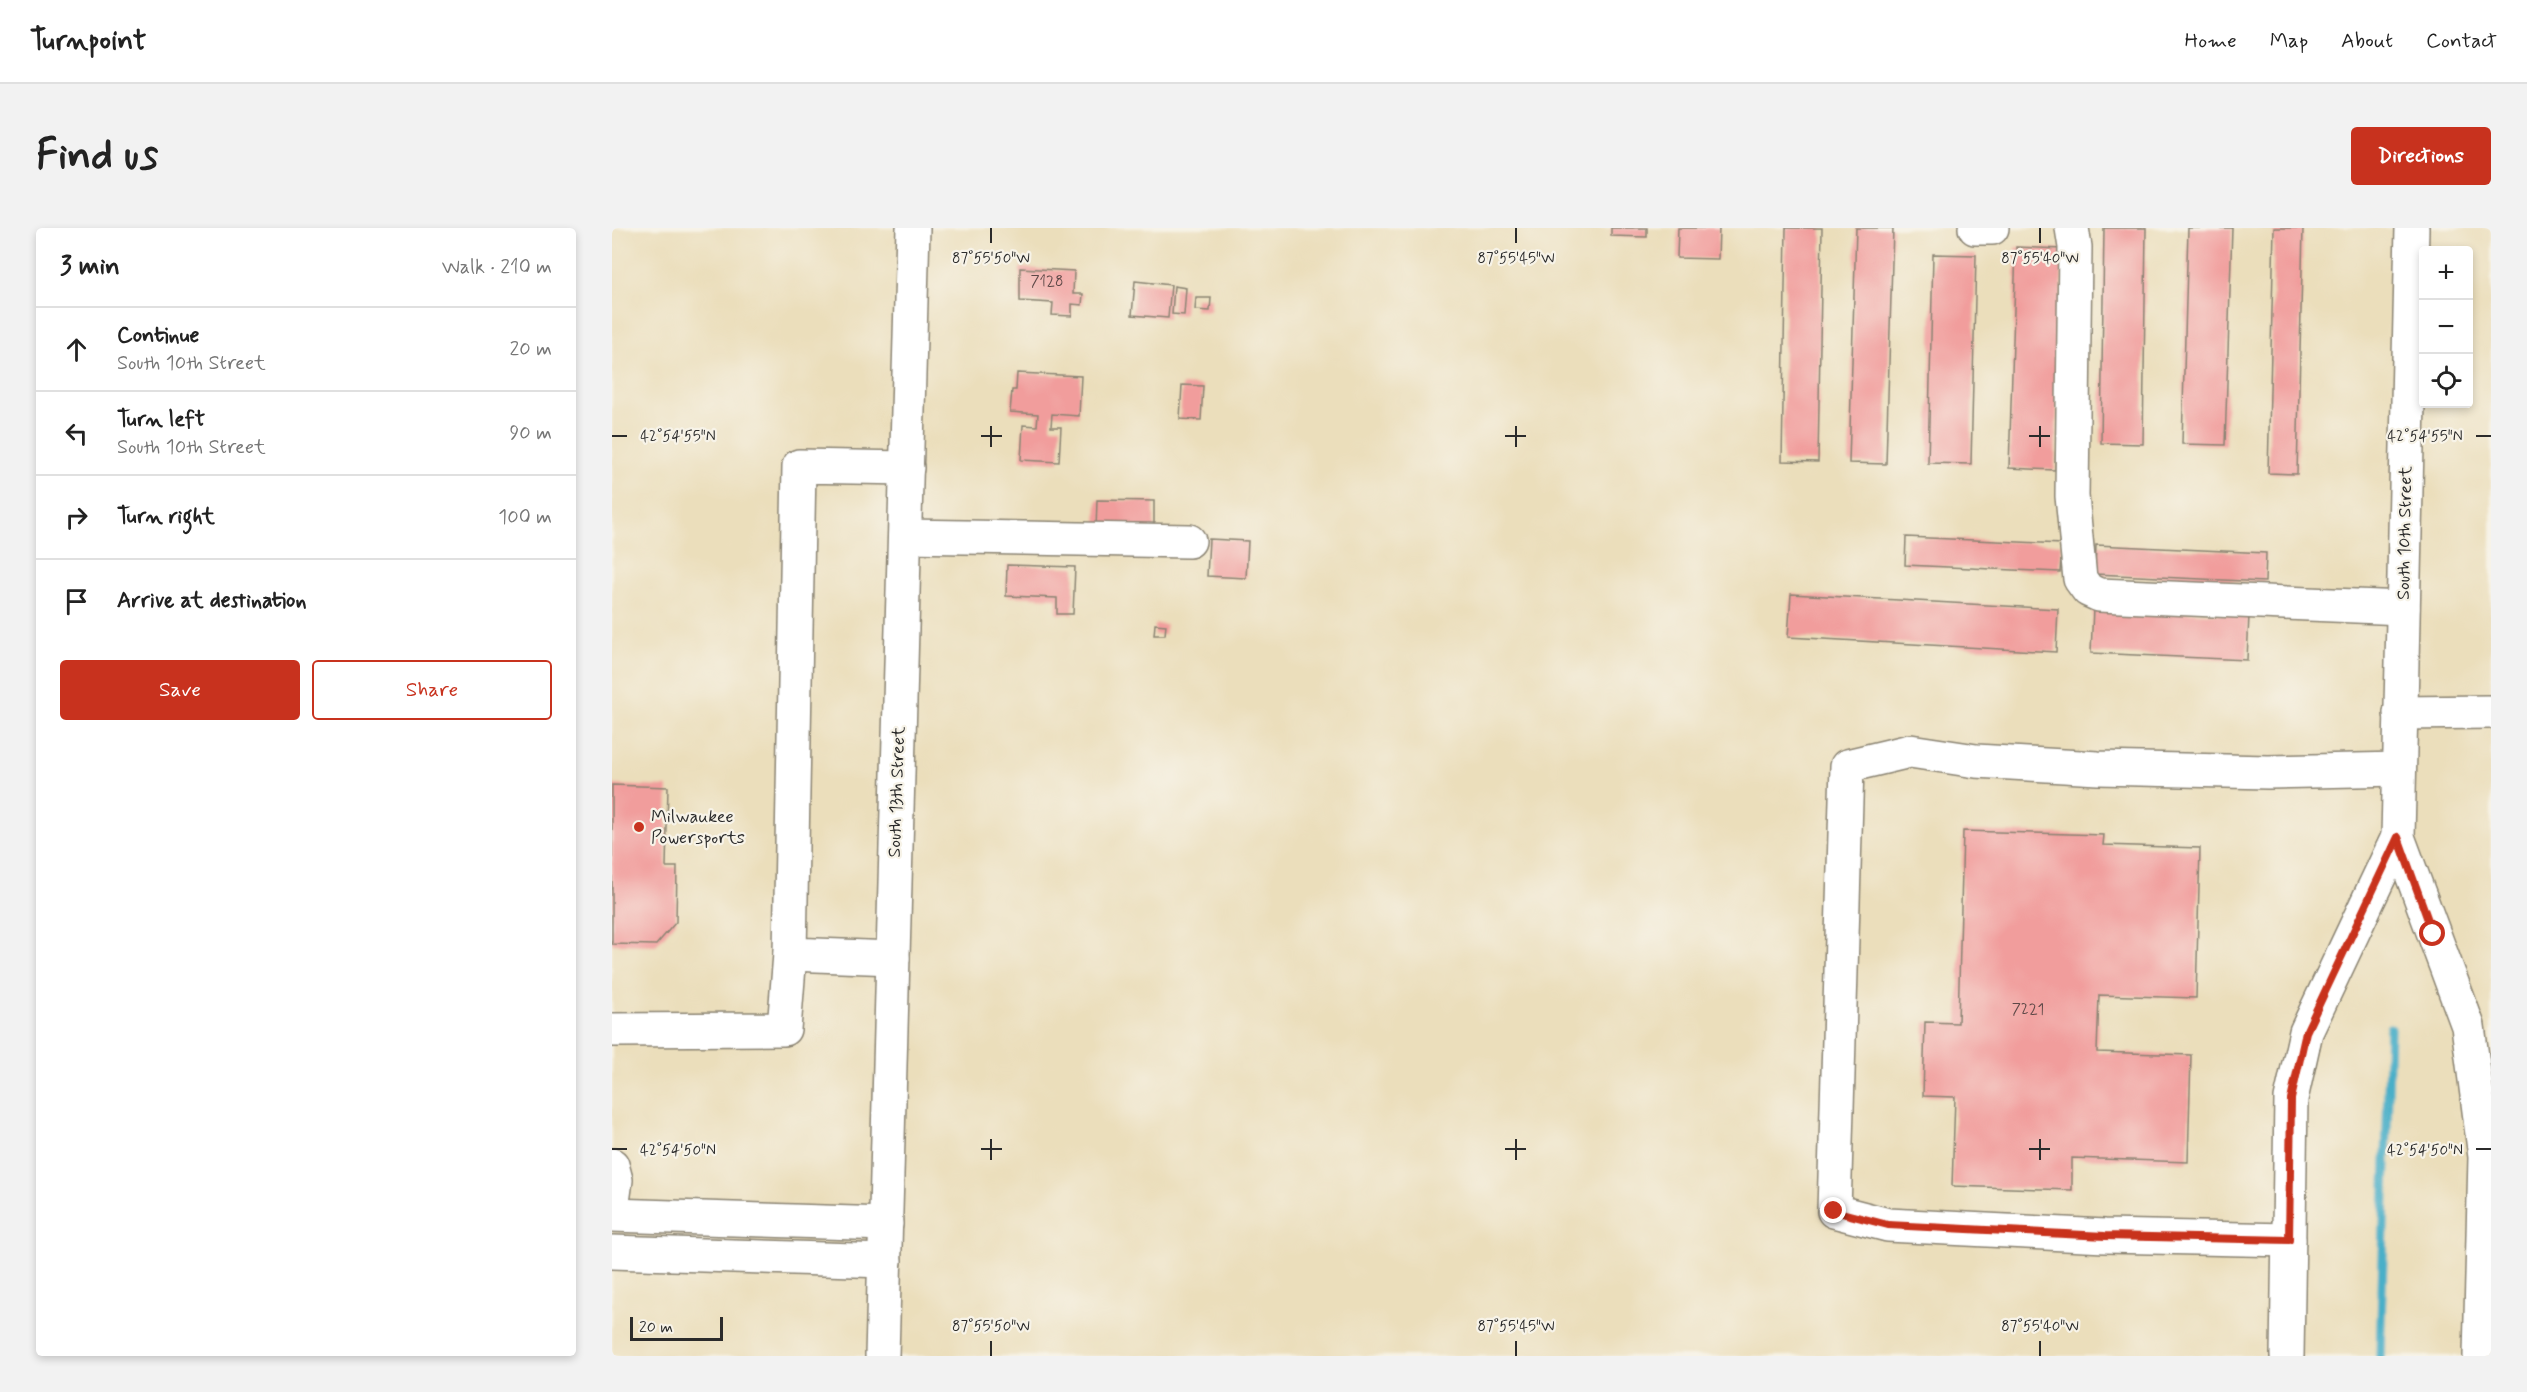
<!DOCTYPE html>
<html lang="en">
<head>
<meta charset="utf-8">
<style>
  body { margin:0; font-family:Mynerve,sans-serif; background:#f2f2f2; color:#222 }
  .controls { position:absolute; right:18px; top:18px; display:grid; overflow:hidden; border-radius:6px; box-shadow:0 3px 9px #0003 }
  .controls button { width:54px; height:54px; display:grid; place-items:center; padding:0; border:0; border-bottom:2px solid #e0e0e0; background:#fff; color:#222; font:30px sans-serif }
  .scale { position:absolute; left:18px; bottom:15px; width:93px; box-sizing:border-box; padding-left:6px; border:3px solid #2b2b2b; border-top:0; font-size:16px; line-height:21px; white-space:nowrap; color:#2b2b2b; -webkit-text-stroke:4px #f7f3e8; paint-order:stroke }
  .stop { position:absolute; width:18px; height:18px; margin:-14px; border:4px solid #c8321e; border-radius:50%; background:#fff }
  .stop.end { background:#c8321e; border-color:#fff; box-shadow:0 2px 6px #0008 }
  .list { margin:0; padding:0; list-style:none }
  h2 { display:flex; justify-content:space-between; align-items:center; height:78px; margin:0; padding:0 24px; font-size:26px }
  h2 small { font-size:20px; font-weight:400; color:#767676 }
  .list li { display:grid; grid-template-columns:39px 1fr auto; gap:18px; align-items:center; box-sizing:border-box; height:84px; padding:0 24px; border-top:2px solid #e0e0e0 }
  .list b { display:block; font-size:22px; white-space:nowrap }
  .list p { margin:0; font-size:20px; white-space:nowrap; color:#767676 }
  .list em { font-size:20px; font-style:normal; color:#767676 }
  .actions { display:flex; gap:12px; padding:18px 24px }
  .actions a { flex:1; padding:14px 0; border:2px solid #c8321e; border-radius:6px; text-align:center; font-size:21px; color:#c8321e }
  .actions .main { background:#c8321e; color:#fff }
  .icon { flex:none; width:33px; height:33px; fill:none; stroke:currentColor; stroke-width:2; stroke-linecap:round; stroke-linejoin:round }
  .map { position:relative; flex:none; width:1879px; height:1128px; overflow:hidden; border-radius:6px }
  header { display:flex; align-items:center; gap:36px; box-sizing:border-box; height:84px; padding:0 30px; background:#fff; border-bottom:2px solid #e0e0e0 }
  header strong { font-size:28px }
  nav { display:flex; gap:33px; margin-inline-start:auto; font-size:21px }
  .intro { display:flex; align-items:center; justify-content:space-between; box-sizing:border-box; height:144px; padding:0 36px }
  h1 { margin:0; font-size:42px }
  .button { padding:15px 27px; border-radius:6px; background:#c8321e; color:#fff; font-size:21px; font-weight:700 }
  main { display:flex; gap:36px; padding:0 36px }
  aside { flex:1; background:#fff; border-radius:6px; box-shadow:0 3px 9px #0003 }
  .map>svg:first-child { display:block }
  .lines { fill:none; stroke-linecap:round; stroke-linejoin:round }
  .stream { stroke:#49afc8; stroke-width:9 }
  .building { fill:#f19d9c }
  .minor-casing { stroke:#8b8473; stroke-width:36 }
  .minor { stroke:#fff; stroke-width:33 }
  .route { stroke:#c8321e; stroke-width:8 }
  .ticks { fill:none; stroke:#2b2b2b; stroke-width:2 }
  .poi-dot { fill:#c8321e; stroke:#f7f3e8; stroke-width:2 }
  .labels { text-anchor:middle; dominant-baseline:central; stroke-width:4.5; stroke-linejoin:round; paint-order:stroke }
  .number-label { font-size:15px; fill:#5c4847 }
  .street-label { font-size:18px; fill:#2b2b2b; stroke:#f7f3e8 }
  .poi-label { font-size:18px; fill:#2b2b2b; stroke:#f7f3e8; text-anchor:start }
  .ticks-label { font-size:15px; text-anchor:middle; fill:#2b2b2b; stroke:#f7f3e8; stroke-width:4.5; stroke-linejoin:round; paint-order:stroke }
</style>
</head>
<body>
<header>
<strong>Turnpoint</strong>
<nav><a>Home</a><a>Map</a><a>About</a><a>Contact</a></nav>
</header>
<div class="intro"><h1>Find us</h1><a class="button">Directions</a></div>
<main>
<aside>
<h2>3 min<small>Walk · 210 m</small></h2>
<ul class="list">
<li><svg class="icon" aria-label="ahead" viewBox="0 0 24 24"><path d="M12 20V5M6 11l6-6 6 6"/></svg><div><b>Continue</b><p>South 10th Street</p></div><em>20 m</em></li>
<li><svg class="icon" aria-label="left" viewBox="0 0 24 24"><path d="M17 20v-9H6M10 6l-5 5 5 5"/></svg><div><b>Turn left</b><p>South 10th Street</p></div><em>90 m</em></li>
<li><svg class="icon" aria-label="right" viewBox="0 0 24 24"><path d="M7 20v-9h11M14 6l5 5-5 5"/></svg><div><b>Turn right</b></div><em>100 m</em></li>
<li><svg class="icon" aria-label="arrive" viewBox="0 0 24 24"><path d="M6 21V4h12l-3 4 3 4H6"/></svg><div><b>Arrive at destination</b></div></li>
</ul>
<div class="actions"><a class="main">Save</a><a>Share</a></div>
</aside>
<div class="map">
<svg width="1879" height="1128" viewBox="0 0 1879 1128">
  <rect width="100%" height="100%" fill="#f7f3e8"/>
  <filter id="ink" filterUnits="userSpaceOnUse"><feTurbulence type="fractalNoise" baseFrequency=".0167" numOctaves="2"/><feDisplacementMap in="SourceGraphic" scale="12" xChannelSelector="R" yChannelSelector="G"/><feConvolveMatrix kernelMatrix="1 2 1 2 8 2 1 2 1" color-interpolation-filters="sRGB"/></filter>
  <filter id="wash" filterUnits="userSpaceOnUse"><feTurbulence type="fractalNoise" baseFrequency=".008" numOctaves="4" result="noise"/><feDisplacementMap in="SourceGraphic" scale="24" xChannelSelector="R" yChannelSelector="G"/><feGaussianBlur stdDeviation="1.35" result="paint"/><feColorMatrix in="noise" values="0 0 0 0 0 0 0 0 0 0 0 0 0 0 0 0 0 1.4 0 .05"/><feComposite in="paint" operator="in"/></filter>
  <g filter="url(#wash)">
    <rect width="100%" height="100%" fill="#ebdebb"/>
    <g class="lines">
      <!-- stream -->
      <polyline class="stream" points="1768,1128 1778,800"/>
    </g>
    <g id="blocks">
      <!-- building -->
      <g class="building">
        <polygon points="999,0 1035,0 1035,9 999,8"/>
        <polygon points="1066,0 1107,0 1106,31 1065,30"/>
        <polygon points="1174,0 1210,0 1206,234 1170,233"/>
        <polygon points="1244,0 1281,0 1274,236 1237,235"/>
        <polygon points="1492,0 1534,0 1531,216 1489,215"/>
        <polygon points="1576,0 1620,0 1613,217 1570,216"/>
        <polygon points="1662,0 1691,0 1685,246 1656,245"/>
        <polygon points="1404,19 1451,21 1443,242 1397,240"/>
        <polygon points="1321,26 1364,27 1359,236 1316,235"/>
        <polygon points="408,40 462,43 461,66 471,66 470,77 460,76 460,88 440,87 441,75 408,73"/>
        <polygon points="523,53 559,57 556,90 520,87"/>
        <polygon points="562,58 574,60 572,87 560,86"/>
        <polygon points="584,70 599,70 598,83 583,82"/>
        <polygon points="405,145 469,148 467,188 440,186 439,199 449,199 447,234 409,232 411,197 425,198 426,186 398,184 400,162 404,162"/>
        <polygon points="570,157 591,158 589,192 568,191"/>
        <polygon points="485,272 542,273 542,303 484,302"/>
        <polygon points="1294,309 1450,316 1448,344 1293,337"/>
        <polygon points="597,311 636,313 634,350 595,348"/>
        <polygon points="1484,317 1654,325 1653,354 1483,346"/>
        <polygon points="395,337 463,339 461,386 445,386 445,370 394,368"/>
        <polygon points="1179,366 1446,381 1444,424 1176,409"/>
        <polygon points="1481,380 1637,387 1635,432 1479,425"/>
        <polygon points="543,396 554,397 553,407 542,407"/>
        <polygon points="0,557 56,559 54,639 65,639 64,694 44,717 0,716"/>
        <polygon points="1351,603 1492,607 1491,617 1588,620 1584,770 1487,767 1485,824 1579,827 1576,934 1460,930 1460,962 1340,958 1343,869 1311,868 1313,794 1346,795"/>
      </g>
    </g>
  </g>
  <g filter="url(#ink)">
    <use href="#blocks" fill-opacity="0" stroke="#8b8473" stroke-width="1.5"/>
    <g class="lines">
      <defs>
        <g id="minor">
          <polyline points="1363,0 1380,0"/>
          <polyline points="1460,0 1463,19 1460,268 1468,351 1476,362 1487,367 1791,380"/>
          <polyline points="1800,0 1786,609 1856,798 1873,929 1868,1128"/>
          <polyline points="293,308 577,313"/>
          <polyline points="1788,485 1879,484"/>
          <polyline points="281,730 178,726 187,238 295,240"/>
          <polyline points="0,802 172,801 178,726"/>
          <polyline points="0,937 4,952 0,981"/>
          <polyline points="0,987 274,996"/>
          <polyline points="1677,1012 1493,1008 1276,997 1222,983 1235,538 1298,523 1364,533 1486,540 1656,544 1787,541"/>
          <polyline points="0,1024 273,1033"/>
          <polyline points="270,1128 301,0"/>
          <polyline points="1675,1128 1679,871 1694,804 1786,609"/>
        </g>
      </defs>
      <!-- minor casing -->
      <use href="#minor" class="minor-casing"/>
      <!-- minor -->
      <use href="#minor" class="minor"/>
    </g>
  </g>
  <g class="lines" filter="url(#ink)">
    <!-- route -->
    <polyline class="route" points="1222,983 1276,997 1493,1008 1677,1012 1679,871 1694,804 1786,609 1821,706"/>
  </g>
  <!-- ticks -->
  <path class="ticks" d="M379,0V15M904,0V15M1428,0V15M379,198V219M904,198V219M1428,198V219M0,208H15M369,208H390M893,208H914M1417,208H1438M1864,208H1879M379,911V932M904,911V932M1428,911V932M0,921H15M369,921H390M893,921H914M1417,921H1438M1864,921H1879M379,1113V1128M904,1113V1128M1428,1113V1128"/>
  <!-- markers -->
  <circle class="poi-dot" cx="27" cy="599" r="6"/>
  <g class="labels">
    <!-- number labels -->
    <g class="number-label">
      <text x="435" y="54">7128</text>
      <text x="1416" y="782">7221</text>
    </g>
    <!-- street labels -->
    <g class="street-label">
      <text transform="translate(1793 305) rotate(-89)">South 10th Street</text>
      <text transform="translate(285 564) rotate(-88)">South 13th Street</text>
    </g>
    <!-- poi labels -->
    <g class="poi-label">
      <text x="39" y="589">Milwaukee<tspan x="39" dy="21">Powersports</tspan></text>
    </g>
  </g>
  <g class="ticks-label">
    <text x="379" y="35">87°55'50"W</text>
    <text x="904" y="35">87°55'45"W</text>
    <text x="1428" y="35">87°55'40"W</text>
    <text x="66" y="213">42°54'55"N</text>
    <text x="1813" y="213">42°54'55"N</text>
    <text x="66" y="927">42°54'50"N</text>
    <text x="1813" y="927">42°54'50"N</text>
    <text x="379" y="1103">87°55'50"W</text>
    <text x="904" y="1103">87°55'45"W</text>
    <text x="1428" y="1103">87°55'40"W</text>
  </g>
</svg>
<div class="controls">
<button>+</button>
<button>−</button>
<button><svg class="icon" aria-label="locate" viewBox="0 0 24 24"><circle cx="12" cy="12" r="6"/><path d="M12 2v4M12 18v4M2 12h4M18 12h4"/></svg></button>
</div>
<div class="scale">20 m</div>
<div class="stop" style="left:1821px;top:706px"></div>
<div class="stop end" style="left:1222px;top:983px"></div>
</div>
</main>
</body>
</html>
